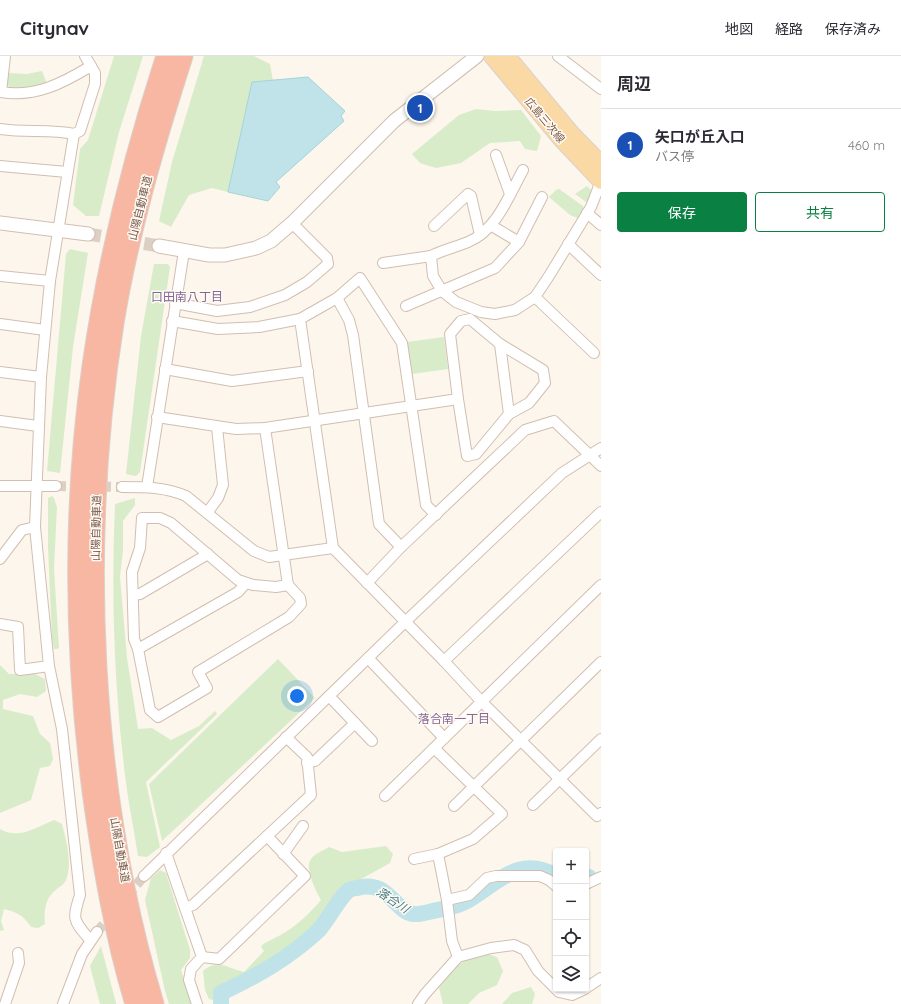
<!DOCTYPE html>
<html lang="ja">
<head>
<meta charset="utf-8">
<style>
  body { margin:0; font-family:Quicksand,"Noto Sans JP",sans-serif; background:#f2f2f3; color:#2b2b33 }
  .controls { position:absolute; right:12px; bottom:12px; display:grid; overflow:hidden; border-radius:4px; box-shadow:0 1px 3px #0004 }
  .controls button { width:36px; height:36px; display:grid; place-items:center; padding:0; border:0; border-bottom:1px solid #e1e1e2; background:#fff; color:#2b2b33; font:20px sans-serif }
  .you { position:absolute; left:297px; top:640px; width:14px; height:14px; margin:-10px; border:3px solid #fff; border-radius:50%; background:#1a73e8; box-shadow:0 0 0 6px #1a73e833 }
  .badge { display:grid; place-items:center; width:26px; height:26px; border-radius:50%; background:#0b8043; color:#fff; font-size:13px; font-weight:700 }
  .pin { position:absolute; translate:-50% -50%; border:2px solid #fff; box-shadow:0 1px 4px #0006 }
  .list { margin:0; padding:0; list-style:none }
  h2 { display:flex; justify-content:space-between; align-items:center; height:52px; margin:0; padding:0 16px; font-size:17px }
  h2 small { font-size:13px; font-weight:400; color:#7c7c81 }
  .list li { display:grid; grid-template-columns:26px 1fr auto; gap:12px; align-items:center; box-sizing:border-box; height:72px; padding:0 16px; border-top:1px solid #e1e1e2 }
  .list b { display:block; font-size:15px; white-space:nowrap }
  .list p { margin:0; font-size:13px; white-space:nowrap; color:#7c7c81 }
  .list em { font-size:13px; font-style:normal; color:#7c7c81 }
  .actions { display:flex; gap:8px; padding:12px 16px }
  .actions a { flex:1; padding:9px 0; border:1px solid #0b8043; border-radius:4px; text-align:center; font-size:14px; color:#0b8043 }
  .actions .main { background:#0b8043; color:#fff }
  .icon { flex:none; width:22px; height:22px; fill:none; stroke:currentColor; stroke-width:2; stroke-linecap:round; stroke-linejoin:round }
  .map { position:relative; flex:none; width:601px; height:948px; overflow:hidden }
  header { display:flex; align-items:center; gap:24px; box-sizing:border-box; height:56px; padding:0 20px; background:#fff; border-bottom:1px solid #e1e1e2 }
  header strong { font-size:19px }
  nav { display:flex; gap:22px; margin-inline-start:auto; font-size:14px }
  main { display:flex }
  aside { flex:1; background:#fff }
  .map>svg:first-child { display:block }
  .green { fill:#d8ecc9 }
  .water { fill:#bfe3e8; stroke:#a5d3da }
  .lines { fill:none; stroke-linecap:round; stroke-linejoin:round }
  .river { stroke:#bfe3e8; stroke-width:16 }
  .minor-tunnel { stroke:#dcd0c4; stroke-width:10; stroke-dasharray:10 5; stroke-linecap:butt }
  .tertiary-tunnel { stroke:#dcd0c4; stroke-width:13; stroke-dasharray:13 6; stroke-linecap:butt }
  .minor-casing { stroke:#d1beb0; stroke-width:12 }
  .tertiary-casing { stroke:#d1beb0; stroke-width:15 }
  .primary-casing { stroke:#dad1cd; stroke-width:18 }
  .motorway-casing { stroke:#dad1cd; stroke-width:21 }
  .minor { stroke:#fff; stroke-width:10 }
  .tertiary { stroke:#fff; stroke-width:13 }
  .primary { stroke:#fbd9a5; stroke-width:16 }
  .motorway { stroke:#f7b7a3; stroke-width:19 }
  .labels { text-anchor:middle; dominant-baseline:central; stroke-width:3; stroke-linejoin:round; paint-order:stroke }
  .street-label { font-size:11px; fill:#7a5c4d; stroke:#fffaf3 }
  .neighbourhood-label { font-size:12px; fill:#846695; stroke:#fffaf3 }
  .water-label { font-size:12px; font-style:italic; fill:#437c86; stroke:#fffaf3 }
</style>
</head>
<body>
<header>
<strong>Citynav</strong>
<nav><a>地図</a><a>経路</a><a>保存済み</a></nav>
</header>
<main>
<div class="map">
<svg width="601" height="948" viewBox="0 0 601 948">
  <rect width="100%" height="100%" fill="#fdf6ec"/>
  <!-- green -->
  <g class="green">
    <polygon points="114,0 143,0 119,76 99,160 86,160 73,149 80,93 88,84"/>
    <polygon points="204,0 254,0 270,8 273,25 252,27 228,136 212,132 189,139 171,171 159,165 172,106"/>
    <polygon points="42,15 47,28 31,31 10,32 7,28 8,17 27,18"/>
    <polygon points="476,53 495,55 521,54 541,80 537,95 525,93 520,85 490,87 461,107 436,112 420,107 412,98 459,59"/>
    <polygon points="587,130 591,134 589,145 586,146 575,138"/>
    <polygon points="559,133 583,150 584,154 580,163 570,159 549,141 556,134"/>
    <polygon points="70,193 88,197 73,291 60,417 47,415 66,198"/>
    <polygon points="154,208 168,208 170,211 140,416 136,420 126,418 141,280"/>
    <polygon points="444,281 448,313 412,318 407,286"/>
    <polygon points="52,440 54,442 57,451 54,513 59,592 57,593 54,593 52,583 48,491 48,442"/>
    <path d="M135,442V449L123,465V494L120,521L127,602L138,673L152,672L171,684L199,670L215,655L217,658L146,726L160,791L147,801L138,800C134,773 128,746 125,719C114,629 111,538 115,448Z"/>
    <polygon points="278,603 315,642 162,785 149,728"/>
    <polygon points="0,609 9,618 35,618 45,623 46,635 37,641 20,638 3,644 3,653 33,660 40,678 50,687 53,703 50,710 40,712 31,744 0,757"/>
    <path d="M54,764L62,768C66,784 73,808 66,824C65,827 61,830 58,832C45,842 44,852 45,868L38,872L31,871C24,860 17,856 4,853L1,865L4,874L0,875V773C18,784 37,771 54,764Z"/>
    <path d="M386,790L393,798L390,807L354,827L340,832L336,842V856C303,889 264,916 221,933L217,945L209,943L205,934L203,915C218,902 229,913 244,916L264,895L261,891L263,888C290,875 301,867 321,844C316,835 304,812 311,803C314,798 324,794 329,791L342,796Z"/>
    <polygon points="160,814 166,817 190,894 190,902 181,914 192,948 169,948 165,935 145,844 151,822"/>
    <polygon points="101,890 116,947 116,948 100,948 90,910"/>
    <path d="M487,898L497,901L503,915L497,929L479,937L468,948H443L439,932C455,908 459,905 487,898Z"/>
    <polygon points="531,931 535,938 532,948 502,948 512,937"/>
  </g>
  <!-- water -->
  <polygon class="water" points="308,21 345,55 341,60 344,65 276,126 280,131 268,145 228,136 252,26"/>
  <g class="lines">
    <!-- river -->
    <g class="river">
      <polyline points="586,822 589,821"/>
      <path d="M221,948V937C257,920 289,902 318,875C327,866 340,840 349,834C351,833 355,832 357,832C389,823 394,856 414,858C421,859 431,855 438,854C448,852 459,850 467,845C497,828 519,798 556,820"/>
    </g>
    <!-- minor-tunnel -->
    <g class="minor-tunnel">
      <polyline points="56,430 122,431"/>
      <polyline points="127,840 144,820"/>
      <polyline points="97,876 113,857"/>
    </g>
    <!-- tertiary-tunnel -->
    <polyline class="tertiary-tunnel" points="88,178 159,190"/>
    <defs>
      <g id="minor">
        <path d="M5,0L1,36C35,42 63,27 91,10"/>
        <path d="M85,0L95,17V28L80,75L74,78L50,225L41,321L35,471L49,610L62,673L80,839C72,864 73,864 90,884"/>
        <polyline points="558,0 601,33"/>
        <path d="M0,73C25,77 51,73 74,78"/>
        <polyline points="496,99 510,138"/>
        <polyline points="0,110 67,116"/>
        <path d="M523,114C509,139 497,174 468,186C456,191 443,194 431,200L433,220L442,235L456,246L481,256L495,258L515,254L535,241L549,220L591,151L601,125"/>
        <polyline points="587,157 601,169"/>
        <polyline points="434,170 468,138 471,140 480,179"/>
        <polyline points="492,170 519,186"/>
        <polyline points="568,188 601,219"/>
        <polyline points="383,207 431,200"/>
        <polyline points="0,220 50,225"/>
        <polyline points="535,241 594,297"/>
        <polyline points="337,242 349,264 353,279 379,468 401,491"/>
        <polyline points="175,247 217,255 250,251 285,239 307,226 328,208 327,202 292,167"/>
        <polyline points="406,250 495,212 519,186 542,141"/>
        <polyline points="300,263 333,492 444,605 481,645 597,760 601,757"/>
        <polyline points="172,265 218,273 259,271 300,263 337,242 360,222 402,287 426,449 436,459"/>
        <polyline points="0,268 45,274"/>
        <polyline points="165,313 232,325 308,315"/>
        <polyline points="0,316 41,321"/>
        <polyline points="458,343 467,400 476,398 509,358 500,288"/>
        <polyline points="157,361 236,373 265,372 458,343 450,278 461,265 470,263 500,288 543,314 545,327 529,347 509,358"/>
        <polyline points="0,365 38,370"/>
        <polyline points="265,372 288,529"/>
        <polyline points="0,430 56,430"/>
        <path d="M122,431C145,431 165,431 186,440L254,495L269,501L333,492"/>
        <polyline points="147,431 184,195"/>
        <polyline points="207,457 218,442 223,429 217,371"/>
        <polygon points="142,462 160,462 171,467 238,524 253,529 276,531 288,529 300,542 301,548 289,561 198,616 207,632 158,661 150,654 138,593 134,583 132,516 140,492"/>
        <polyline points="0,503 22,474 35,471"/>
        <polyline points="367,527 401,491 525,374 554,365 601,410"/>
        <polyline points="133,539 140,538 208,498"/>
        <polyline points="0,568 18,571 20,614 49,610"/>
        <polyline points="138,593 238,536 246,527"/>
        <polyline points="368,602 444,682"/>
        <polyline points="444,605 601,456"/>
        <polyline points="329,640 372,685"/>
        <polyline points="307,707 315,705 355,667"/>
        <polyline points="385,740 601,529"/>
        <polyline points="533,749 601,683"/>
        <polyline points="454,750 601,606"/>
        <polyline points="166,797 202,901 191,913 189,924 197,948"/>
        <polyline points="283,798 303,770"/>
        <polyline points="438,798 447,844 452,885 458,901"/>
        <polyline points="414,803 438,798 473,783 502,758 434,692"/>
        <polyline points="144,820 405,566 562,417 601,392"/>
        <polyline points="586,828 601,821"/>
        <polyline points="447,844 469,839 487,822 496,820 540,820 549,824 556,830"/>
        <polyline points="185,852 193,849 311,739 307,701 286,681"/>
        <polyline points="202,901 219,903 305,820 267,780"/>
        <polyline points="586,932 601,922"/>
        <polyline points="5,948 19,907 18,897"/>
        <polyline points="63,948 82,898 97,876"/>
        <polyline points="418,948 425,938 458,901 491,892 514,889 525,894 538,915 559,936 572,939 585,933"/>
      </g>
      <g id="tertiary">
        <polyline points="0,167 88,178"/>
        <polyline points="159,190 209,199 225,199 256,192 271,185 292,167 394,65 477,0"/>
      </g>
      <g id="primary">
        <polyline points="492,0 562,84 601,125"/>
        <polyline points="507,0 571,77 601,108"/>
      </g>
      <g id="motorway">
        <path d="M135,948C114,879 102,807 92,735C74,595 72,451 92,310C107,205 133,101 166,0"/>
        <path d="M154,948C90,734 79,487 114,267C129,176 155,87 183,0"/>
      </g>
    </defs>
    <!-- minor casing -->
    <use href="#minor" class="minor-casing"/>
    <!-- tertiary casing -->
    <use href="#tertiary" class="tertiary-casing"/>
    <!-- primary casing -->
    <use href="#primary" class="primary-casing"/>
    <!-- motorway casing -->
    <use href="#motorway" class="motorway-casing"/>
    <!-- minor -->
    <use href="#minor" class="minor"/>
    <!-- tertiary -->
    <use href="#tertiary" class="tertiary"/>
    <!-- primary -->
    <use href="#primary" class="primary"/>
    <!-- motorway -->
    <use href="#motorway" class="motorway"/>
  </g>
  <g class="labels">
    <!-- street labels -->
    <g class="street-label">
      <text transform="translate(545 64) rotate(50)">広島三次線</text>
      <text transform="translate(140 152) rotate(-76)">山陽自動車道</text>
      <text transform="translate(96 472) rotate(-89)">山陽自動車道</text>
      <text transform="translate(120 794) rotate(80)">山陽自動車道</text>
    </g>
    <!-- neighbourhood labels -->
    <g class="neighbourhood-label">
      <text x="187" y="240">口田南八丁目</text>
      <text x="454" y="662">落合南一丁目</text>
    </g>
    <!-- water labels -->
    <g class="water-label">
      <text transform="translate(393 844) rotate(34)">落合川</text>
    </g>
  </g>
</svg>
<div class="controls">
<button>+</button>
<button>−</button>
<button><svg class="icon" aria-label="locate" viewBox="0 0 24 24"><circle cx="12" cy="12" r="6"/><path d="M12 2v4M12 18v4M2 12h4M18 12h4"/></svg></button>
<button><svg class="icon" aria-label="layers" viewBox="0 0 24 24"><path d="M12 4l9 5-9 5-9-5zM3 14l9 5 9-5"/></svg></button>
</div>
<div class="you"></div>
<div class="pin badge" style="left:420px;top:52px;background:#1a4fb4">1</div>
</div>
<aside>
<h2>周辺<small></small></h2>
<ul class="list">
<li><span class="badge" style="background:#1a4fb4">1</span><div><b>矢口が丘入口</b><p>バス停</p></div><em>460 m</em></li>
</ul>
<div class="actions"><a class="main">保存</a><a>共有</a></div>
</aside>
</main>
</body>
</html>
